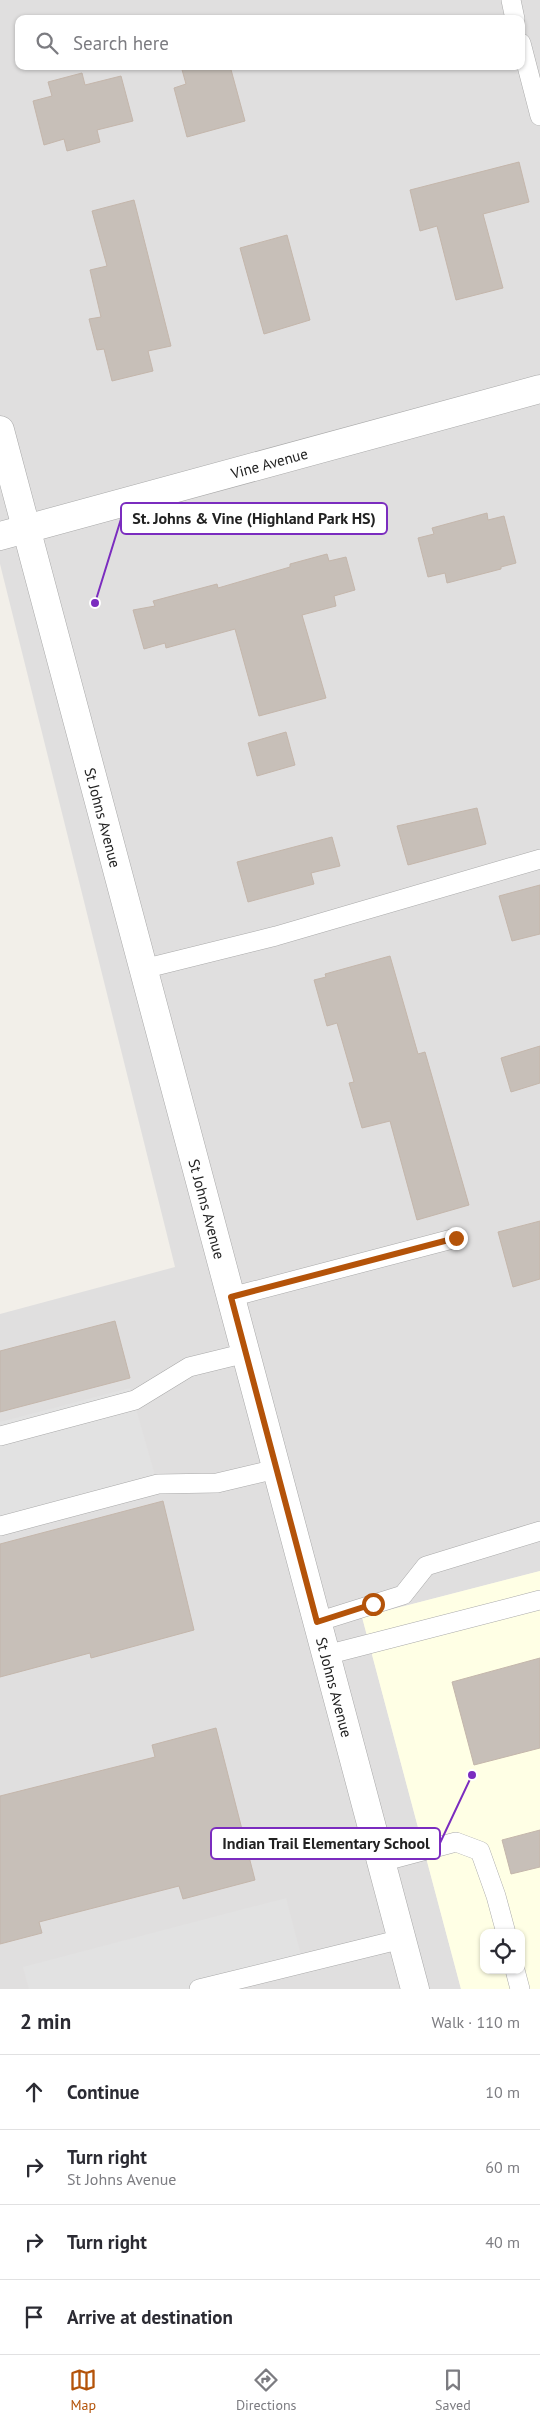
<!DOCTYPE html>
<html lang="en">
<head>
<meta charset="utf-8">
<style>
  body { margin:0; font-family:"PT Sans",sans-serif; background:#f2f2f3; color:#2b2b33 }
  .controls { position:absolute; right:15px; bottom:15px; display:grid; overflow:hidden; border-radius:10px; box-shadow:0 1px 4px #0004 }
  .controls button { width:45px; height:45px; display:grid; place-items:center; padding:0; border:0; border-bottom:1px solid #e1e1e2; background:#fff; color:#2b2b33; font:25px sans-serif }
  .stop { position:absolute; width:15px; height:15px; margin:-11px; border:4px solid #b45309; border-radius:50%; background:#fff }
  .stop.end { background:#b45309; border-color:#fff; box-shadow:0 1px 5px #0008 }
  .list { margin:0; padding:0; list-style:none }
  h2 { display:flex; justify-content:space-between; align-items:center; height:65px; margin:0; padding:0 20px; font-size:21px }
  h2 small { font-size:16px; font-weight:400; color:#7c7c81 }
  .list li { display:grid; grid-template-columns:32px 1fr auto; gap:15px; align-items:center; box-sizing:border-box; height:75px; padding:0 20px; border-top:1px solid #e1e1e2 }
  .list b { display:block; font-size:19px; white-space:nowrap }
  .list p { margin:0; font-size:16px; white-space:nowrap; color:#7c7c81 }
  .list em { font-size:16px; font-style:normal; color:#7c7c81 }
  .icon { flex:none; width:28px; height:28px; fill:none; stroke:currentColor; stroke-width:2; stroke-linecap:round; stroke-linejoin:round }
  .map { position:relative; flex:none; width:540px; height:1989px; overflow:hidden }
  .search { position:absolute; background:#fff; box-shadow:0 1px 4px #0004; left:15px; right:15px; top:15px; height:55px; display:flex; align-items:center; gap:12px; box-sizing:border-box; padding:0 18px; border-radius:10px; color:#7c7c81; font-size:19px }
  .sheet { height:365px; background:#fff }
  nav { display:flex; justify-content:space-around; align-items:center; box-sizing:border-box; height:70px; border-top:1px solid #e1e1e2; background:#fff; font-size:14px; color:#7c7c81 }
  nav a { display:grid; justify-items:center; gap:2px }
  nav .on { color:#b45309 }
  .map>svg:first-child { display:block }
  .residential { fill:#e0dfdf; fill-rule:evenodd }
  .education { fill:#ffffe5; fill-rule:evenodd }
  .parking { fill:#e2e2e2 }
  .building { fill:#c7bfb8; stroke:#c4b6ab }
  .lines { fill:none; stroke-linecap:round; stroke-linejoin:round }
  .service-casing { stroke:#a9a9a9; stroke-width:20 }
  .minor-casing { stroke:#a9a9a9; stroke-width:29 }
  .tertiary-casing { stroke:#a9a9a9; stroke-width:29 }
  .service { stroke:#fff; stroke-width:19 }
  .minor { stroke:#fff; stroke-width:28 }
  .tertiary { stroke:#fff; stroke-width:28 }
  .route { stroke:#b45309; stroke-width:6 }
  .labels { text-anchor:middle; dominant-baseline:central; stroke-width:4.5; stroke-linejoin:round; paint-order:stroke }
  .street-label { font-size:15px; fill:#222; stroke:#fff }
  .leader { fill:none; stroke:#7b2cbf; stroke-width:2 }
  .callout-dot { fill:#7b2cbf; stroke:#fff; stroke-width:2 }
  .callout { fill:#fff; stroke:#7b2cbf; stroke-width:2 }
  .callout-label { font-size:16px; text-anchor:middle; font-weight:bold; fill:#222 }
</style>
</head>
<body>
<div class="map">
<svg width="540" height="1989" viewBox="0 0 540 1989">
  <rect width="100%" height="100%" fill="#f2efe9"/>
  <!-- residential -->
  <path class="residential" d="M0,0H540V1571L362,1617L461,1989H0V1314L175,1267L0,564ZM19,19H521V66H19Z"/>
  <!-- education -->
  <path class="education" d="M540,1571V1989H461L362,1617ZM484,1933H521V1970H484Z"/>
  <!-- parking -->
  <g class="parking">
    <polygon points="130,1388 156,1479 0,1521 0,1422"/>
    <polygon points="286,1898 305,1971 237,1989 29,1989 23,1967"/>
  </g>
  <!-- building -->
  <g class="building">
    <polygon points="181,66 230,66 245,121 187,137 174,88 186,84"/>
    <polygon points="82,73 85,85 121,76 133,121 97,130 100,142 67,151 64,139 44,145 33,101 52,96 48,82"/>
    <polygon points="519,162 529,202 483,214 503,288 456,300 437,226 420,231 410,190"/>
    <polygon points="134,200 171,346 148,351 153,371 112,381 104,349 97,350 89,319 101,317 90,270 107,266 92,211"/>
    <polygon points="287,235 310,320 264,334 240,248"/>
    <polygon points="487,513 488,520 504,516 516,563 501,567 501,569 447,583 445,573 428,577 418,538 434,534 432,528"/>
    <polygon points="327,554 329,561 346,557 355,590 334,596 336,606 302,615 326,698 259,716 235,629 166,648 165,643 144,649 133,610 155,606 153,601 217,584 218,588 290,567 290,564"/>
    <polygon points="286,732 295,765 257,776 248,743"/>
    <polygon points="477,808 486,844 408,865 397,826"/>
    <polygon points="332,837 340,866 311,873 314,884 248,902 237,862"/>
    <polygon points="540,885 540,934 512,941 499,896"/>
    <polygon points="390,956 418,1054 425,1052 469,1205 417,1220 390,1121 362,1128 349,1083 354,1082 337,1023 327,1026 314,980 326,977 325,974"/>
    <polygon points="540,1046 540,1083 511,1092 501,1058"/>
    <polygon points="540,1221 540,1279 513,1287 498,1232"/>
    <polygon points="115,1321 130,1378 0,1412 0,1351"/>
    <polygon points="163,1501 194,1630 91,1658 90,1653 0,1677 0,1544"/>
    <polygon points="540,1658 540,1748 474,1765 452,1682"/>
    <polygon points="216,1728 255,1880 183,1899 179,1886 39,1922 42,1933 0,1944 0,1796 155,1757 152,1745"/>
    <polygon points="540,1830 540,1867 511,1874 502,1840"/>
  </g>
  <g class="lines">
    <defs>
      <g id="service">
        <polyline points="511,0 515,19"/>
        <polyline points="521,43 540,116"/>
        <polyline points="143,969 276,936 540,859"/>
        <polyline points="231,1297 456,1238"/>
        <polyline points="0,1436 135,1400 189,1367 246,1353"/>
        <polyline points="0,1526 158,1484 217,1483 276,1469"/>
        <polyline points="317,1622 403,1595 426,1566 540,1531"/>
        <polyline points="326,1655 540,1600"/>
        <polyline points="381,1862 456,1842 480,1851 496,1896 506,1933"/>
        <polyline points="515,1970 520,1989"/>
        <polyline points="199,1989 402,1939"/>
      </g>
      <g id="minor">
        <path id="s1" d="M26,529L540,389"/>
      </g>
      <g id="tertiary">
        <path id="s2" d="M0,430L415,1989"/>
        <polyline points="0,536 26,529"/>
      </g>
    </defs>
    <!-- service casing -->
    <use href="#service" class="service-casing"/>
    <!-- minor casing -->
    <use href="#minor" class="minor-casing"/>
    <!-- tertiary casing -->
    <use href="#tertiary" class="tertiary-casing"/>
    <!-- service -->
    <use href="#service" class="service"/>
    <!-- minor -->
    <use href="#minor" class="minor"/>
    <!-- tertiary -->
    <use href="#tertiary" class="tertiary"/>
  </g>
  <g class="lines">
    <!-- route -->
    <polyline class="route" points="373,1604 317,1622 231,1297 456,1238"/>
  </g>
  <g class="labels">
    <!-- street labels -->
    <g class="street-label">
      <text stroke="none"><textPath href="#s1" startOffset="252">Vine Avenue</textPath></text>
      <text stroke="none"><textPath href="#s2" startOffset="401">St Johns Avenue</textPath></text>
      <text stroke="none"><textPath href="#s2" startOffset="806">St Johns Avenue</textPath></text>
      <text stroke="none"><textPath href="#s2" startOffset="1301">St Johns Avenue</textPath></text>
    </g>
  </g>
  <!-- callouts -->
  <path class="leader" d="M95 603L121 519M472 1775L440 1843"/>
  <g class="callout-dot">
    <circle cx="95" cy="603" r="5"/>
    <circle cx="472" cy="1775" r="5"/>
  </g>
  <g class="callout">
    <rect x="121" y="503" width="266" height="31" rx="5"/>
    <rect x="211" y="1828" width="229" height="31" rx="5"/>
  </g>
  <g class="callout-label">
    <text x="254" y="524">St. Johns &amp; Vine (Highland Park HS)</text>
    <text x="326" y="1849">Indian Trail Elementary School</text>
  </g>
</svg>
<div class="controls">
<button><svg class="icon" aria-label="locate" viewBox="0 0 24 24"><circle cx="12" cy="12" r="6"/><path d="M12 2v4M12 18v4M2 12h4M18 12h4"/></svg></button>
</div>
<div class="stop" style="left:373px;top:1604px"></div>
<div class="stop end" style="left:456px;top:1238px"></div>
<div class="search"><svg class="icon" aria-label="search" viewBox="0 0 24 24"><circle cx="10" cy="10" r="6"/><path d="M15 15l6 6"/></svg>Search here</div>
</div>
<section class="sheet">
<h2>2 min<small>Walk · 110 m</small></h2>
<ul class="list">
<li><svg class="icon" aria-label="ahead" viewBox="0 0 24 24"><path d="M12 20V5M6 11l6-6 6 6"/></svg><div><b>Continue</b></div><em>10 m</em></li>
<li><svg class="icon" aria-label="right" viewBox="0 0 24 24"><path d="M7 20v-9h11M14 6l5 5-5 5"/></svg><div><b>Turn right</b><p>St Johns Avenue</p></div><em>60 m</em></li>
<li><svg class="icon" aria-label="right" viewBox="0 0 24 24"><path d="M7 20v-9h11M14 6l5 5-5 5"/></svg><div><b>Turn right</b></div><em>40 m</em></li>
<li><svg class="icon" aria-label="arrive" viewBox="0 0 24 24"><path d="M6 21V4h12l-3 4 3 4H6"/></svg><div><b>Arrive at destination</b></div></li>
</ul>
</section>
<nav>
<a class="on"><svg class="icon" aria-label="map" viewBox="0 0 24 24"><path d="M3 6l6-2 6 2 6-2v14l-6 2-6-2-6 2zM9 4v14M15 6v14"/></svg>Map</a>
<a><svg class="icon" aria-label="directions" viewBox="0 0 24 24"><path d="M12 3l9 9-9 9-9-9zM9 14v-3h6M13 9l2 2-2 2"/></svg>Directions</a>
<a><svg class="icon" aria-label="saved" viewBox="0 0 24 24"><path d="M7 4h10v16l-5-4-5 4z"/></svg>Saved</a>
</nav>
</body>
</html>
